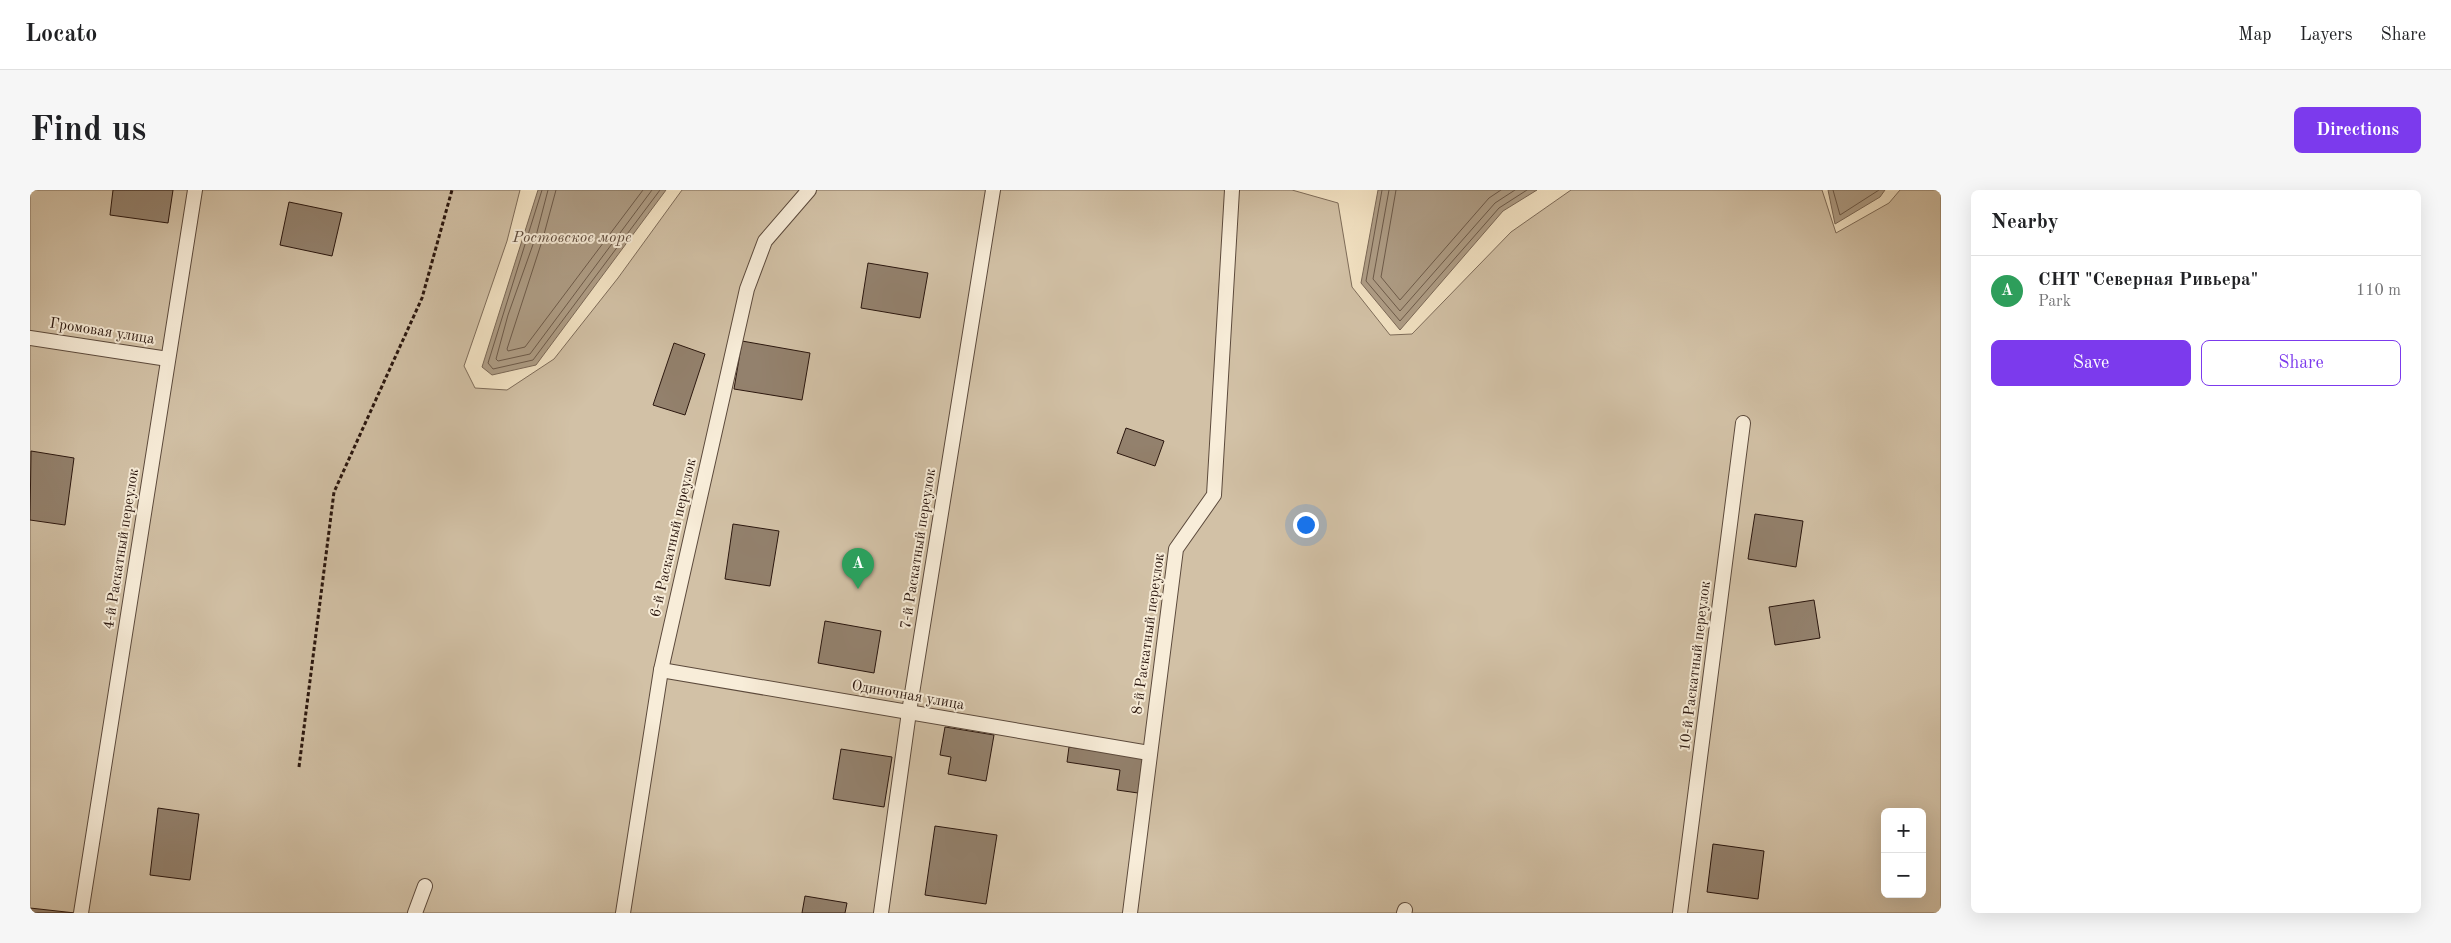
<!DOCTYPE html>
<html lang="en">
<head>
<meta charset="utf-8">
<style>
  body { margin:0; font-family:"Old Standard TT",serif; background:#f6f6f6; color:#202124 }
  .controls { position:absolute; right:15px; bottom:15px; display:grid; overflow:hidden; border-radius:8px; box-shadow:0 5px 20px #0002 }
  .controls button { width:45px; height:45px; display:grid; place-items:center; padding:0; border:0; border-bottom:1px solid #e0e0e0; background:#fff; color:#202124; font:25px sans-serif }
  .you { position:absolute; left:1275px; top:334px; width:18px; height:18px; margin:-12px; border:4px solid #fff; border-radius:50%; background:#1a73e8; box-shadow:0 0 0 8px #1a73e833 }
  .badge { display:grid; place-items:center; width:32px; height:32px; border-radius:50%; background:#7c3aed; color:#fff; font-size:16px; font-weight:700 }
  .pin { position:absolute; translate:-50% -41px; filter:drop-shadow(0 1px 2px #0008) }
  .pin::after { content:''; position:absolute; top:26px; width:18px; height:15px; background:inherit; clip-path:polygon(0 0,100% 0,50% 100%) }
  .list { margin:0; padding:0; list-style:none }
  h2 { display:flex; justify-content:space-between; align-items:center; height:65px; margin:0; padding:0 20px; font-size:21px }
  h2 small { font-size:16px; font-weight:400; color:#757577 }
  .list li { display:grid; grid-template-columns:32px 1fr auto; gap:15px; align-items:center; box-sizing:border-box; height:70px; padding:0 20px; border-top:1px solid #e0e0e0 }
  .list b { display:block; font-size:19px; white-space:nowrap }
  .list p { margin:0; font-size:16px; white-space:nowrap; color:#757577 }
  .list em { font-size:16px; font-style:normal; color:#757577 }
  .actions { display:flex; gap:10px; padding:15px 20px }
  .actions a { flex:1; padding:11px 0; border:1px solid #7c3aed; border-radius:8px; text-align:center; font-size:18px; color:#7c3aed }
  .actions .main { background:#7c3aed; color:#fff }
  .map { position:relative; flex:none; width:1911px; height:723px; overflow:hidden; border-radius:8px }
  header { display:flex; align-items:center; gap:30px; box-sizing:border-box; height:70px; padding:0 25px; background:#fff; border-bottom:1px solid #e0e0e0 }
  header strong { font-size:24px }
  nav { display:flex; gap:28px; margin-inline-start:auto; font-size:18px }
  .intro { display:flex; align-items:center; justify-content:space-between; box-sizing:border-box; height:120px; padding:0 30px }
  h1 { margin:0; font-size:35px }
  .button { padding:12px 22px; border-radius:8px; background:#7c3aed; color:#fff; font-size:18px; font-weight:700 }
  main { display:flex; gap:30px; padding:0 30px }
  aside { flex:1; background:#fff; border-radius:8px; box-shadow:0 5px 20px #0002 }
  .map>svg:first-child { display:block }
  .green { fill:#d2c1a6; stroke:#7e6c5a; fill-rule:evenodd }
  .water { fill:#af9e87; stroke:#7a6857 }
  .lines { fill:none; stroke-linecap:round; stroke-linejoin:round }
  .shore { stroke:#6c5a4a; stroke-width:1 }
  .building { fill:#93816d; stroke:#2a160e }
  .service-casing { stroke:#5c4a3c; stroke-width:16 }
  .path { stroke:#2a160e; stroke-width:3; stroke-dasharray:4 2.5; stroke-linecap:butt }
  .service { stroke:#f8edd9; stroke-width:14 }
  .labels { text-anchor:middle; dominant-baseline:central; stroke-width:4; stroke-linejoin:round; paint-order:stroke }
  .street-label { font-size:15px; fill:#2a160e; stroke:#f8edd9 }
  .water-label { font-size:16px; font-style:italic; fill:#5f4c3e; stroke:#f8edd9 }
</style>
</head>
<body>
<header>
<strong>Locato</strong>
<nav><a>Map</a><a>Layers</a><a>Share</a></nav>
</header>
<div class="intro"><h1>Find us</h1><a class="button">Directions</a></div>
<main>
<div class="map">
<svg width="1911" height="723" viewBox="0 0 1911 723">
  <rect width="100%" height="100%" fill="#f4e4c5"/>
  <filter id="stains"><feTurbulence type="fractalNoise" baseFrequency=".004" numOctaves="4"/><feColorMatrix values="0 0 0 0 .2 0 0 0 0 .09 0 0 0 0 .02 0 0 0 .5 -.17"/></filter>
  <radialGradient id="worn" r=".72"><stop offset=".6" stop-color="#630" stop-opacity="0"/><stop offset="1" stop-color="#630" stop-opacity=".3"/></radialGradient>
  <!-- green -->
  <path class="green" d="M0,0H490L477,51L434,176L445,198L477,200L524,169L588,88L652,0H1262L1308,13L1322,97L1360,145L1382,144L1481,42L1541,0H1792L1806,43L1859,13L1870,0H1911V723H0ZM1855,622H1892V704H1855Z"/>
  <!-- water -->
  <g class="water">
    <polygon points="508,0 636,0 506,175 462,185 452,177"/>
    <polygon points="1348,0 1507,0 1473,21 1370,140 1331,93"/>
    <polygon points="1798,0 1855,0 1850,7 1805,34"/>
  </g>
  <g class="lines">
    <!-- shore -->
    <g class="shore">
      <polyline points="512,0 458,173 463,179 503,170 630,0"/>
      <polyline points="518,0 506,46 478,125 466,169 468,171 500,164 622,0"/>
      <polyline points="526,0 513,48 477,159 478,161 495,157 613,0"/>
      <polyline points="1352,0 1336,91 1370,131 1469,18 1497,0"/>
      <polyline points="1359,0 1343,89 1370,121 1465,13 1485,0"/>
      <polyline points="1366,0 1351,87 1370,110 1459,8 1471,0"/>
      <polyline points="1803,0 1810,25 1849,0"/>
    </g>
  </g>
  <!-- building -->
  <g class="building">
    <polygon points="83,0 143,0 138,33 80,25"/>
    <polygon points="259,12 312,23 302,66 250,55"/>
    <polygon points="838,73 898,83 890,128 831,118"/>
    <polygon points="712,151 780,163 772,210 704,199"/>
    <polygon points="644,153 675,164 655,225 623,215"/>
    <polygon points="1096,238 1134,251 1125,276 1087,263"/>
    <polygon points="1,261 44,268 35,335 0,330"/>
    <polygon points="1725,324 1773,331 1766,377 1718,369"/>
    <polygon points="703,334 749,341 740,396 695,389"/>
    <polygon points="1784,410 1790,448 1745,455 1739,417"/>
    <polygon points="795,431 851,441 844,483 788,473"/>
    <polygon points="915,537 964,545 956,591 918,584 921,567 910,565"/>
    <polygon points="1039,557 1113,567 1108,603 1087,600 1090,580 1037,572"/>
    <polygon points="811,559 862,567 854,617 803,609"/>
    <polygon points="128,618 169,624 160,690 120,685"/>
    <polygon points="905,636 967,645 956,714 895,705"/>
    <polygon points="1683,654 1734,661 1728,709 1677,702"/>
    <polygon points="775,706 817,713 815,723 772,723"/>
    <polygon points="0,718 45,723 0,723"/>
  </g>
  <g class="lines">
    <defs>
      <g id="service">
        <polyline points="0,148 138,169"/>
        <polyline points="631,480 1119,563"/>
        <polyline points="51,723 165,0"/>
        <polyline points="385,723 395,696"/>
        <polyline points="593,723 631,480 717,99 735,51 779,0"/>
        <polyline points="851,723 879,522 963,0"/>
        <polyline points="1100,723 1146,359 1184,305 1202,0"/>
        <polyline points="1374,723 1375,720"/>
        <polyline points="1650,723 1713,233"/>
      </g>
    </defs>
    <!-- service casing -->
    <use href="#service" class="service-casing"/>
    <!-- path -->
    <polyline class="path" points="269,577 304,302 392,108 422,0"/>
    <!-- service -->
    <use href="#service" class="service"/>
  </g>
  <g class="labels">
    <!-- street labels -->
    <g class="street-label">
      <text transform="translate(72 142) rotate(9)">Громовая улица</text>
      <text transform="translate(644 348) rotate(-77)">6-й Раскатный переулок</text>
      <text transform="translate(92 359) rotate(-81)">4-й Раскатный переулок</text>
      <text transform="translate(889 359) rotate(-81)">7-й Раскатный переулок</text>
      <text transform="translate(1119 444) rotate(-82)">8-й Раскатный переулок</text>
      <text transform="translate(1666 476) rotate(-83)">10-й Раскатный переулок</text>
      <text transform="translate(878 506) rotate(10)">Одиночная улица</text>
    </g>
    <!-- water labels -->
    <g class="water-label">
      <text x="542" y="48">Ростовское море</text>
    </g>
  </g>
  <rect width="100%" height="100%" filter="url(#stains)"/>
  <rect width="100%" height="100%" fill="url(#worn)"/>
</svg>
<div class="controls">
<button>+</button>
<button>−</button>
</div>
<div class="you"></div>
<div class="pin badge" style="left:828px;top:399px;background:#2e9e5b">A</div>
</div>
<aside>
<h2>Nearby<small></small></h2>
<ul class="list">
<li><span class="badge" style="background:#2e9e5b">A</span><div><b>СНТ &quot;Северная Ривьера&quot;</b><p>Park</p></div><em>110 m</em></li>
</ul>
<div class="actions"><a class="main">Save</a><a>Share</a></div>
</aside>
</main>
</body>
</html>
